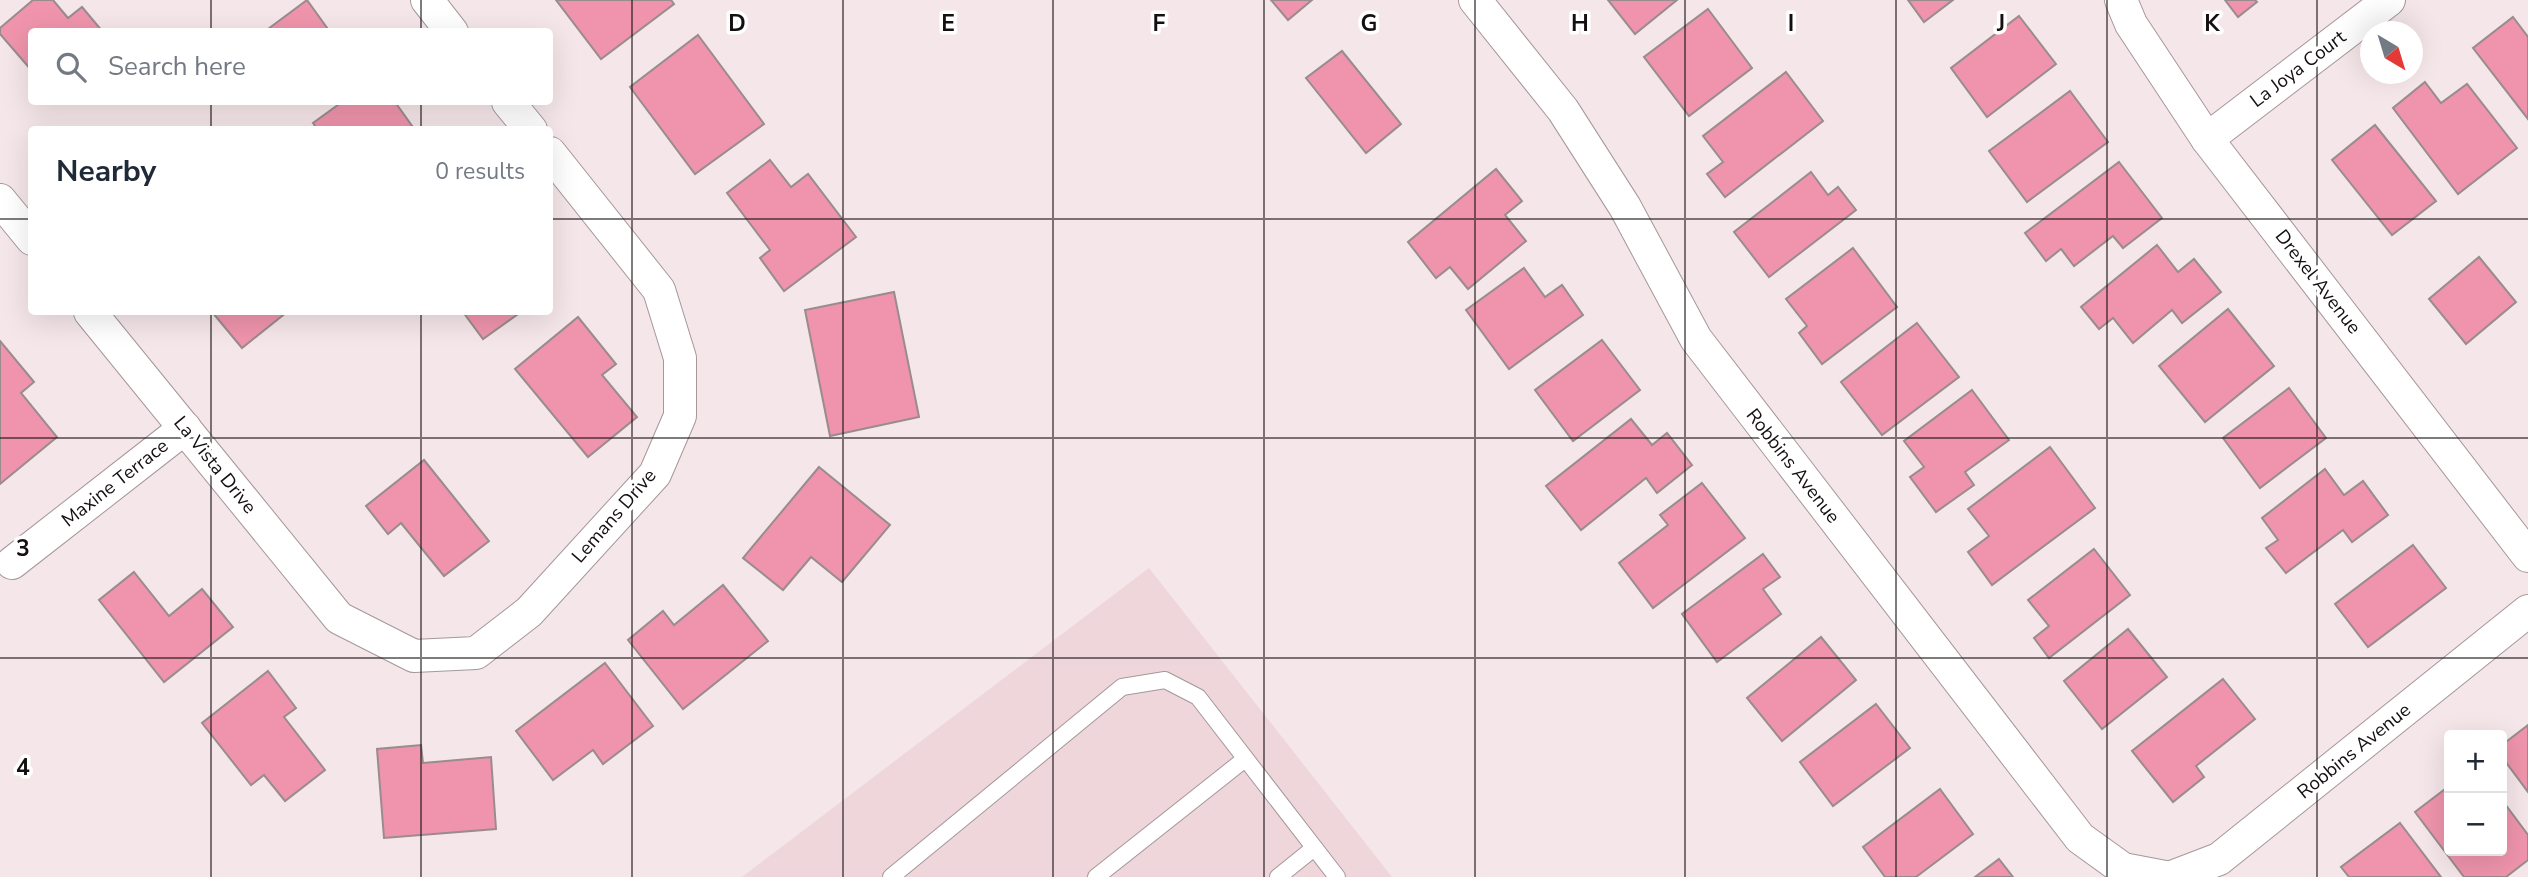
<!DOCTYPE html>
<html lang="en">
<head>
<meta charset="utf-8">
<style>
  body { margin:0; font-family:"Nunito Sans",sans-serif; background:#f2f2f3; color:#1f2937 }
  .controls { position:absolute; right:21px; bottom:21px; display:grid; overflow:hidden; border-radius:7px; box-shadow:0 7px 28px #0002 }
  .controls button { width:63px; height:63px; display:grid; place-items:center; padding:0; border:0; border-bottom:2px solid #e0e1e3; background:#fff; color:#1f2937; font:35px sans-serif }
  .compass { position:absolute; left:2360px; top:21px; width:63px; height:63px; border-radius:50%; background:#fff; box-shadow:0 7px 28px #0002; rotate:142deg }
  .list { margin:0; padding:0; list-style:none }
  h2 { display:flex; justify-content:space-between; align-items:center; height:91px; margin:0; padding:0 28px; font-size:30px }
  h2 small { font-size:23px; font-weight:400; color:#747a83 }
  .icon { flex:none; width:38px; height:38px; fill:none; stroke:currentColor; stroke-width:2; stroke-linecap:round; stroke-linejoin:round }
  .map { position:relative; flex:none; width:2528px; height:877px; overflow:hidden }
  .search { position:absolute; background:#fff; box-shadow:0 7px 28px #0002; left:28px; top:28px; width:525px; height:77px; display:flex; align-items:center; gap:18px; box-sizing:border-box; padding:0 24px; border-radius:7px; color:#747a83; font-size:26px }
  .panel { position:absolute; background:#fff; box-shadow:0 7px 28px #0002; left:28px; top:126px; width:525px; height:189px; border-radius:7px }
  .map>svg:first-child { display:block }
  .built { fill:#eed6db }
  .building { fill:#ef94ac; stroke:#998b8e; stroke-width:2 }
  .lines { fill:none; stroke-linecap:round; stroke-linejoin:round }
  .service-casing { stroke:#a5979a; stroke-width:18 }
  .minor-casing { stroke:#a5979a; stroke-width:34 }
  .service { stroke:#fff; stroke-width:16 }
  .minor { stroke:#fff; stroke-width:32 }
  .grid { fill:none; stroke:#140f10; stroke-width:2; stroke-opacity:0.55 }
  .labels { text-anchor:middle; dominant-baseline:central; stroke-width:7; stroke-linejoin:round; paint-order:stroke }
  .street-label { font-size:19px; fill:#140f10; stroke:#fff }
  .grid-label { font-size:23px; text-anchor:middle; font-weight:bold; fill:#140f10; stroke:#fff; stroke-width:7; stroke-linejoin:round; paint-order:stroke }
</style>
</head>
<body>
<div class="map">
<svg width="2528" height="877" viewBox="0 0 2528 877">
  <rect width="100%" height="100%" fill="#f5e6e9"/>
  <!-- built -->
  <polygon class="built" points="1149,568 1392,877 742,877"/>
  <!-- building -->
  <g class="building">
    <polygon points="33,0 53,0 68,18 82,7 103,32 32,32 32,71 0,34 0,28"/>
    <polygon points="307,0 330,32 264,32"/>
    <polygon points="556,0 671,0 674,4 601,59"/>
    <polygon points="1271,0 1312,0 1288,20"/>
    <polygon points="1608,0 1677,0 1635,34"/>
    <polygon points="1908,0 1953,0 1924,22"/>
    <polygon points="2225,0 2255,0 2257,2 2238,17"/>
    <polygon points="1708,9 1752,68 1689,116 1644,57"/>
    <polygon points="2019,16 2056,64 1987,117 1951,68"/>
    <polygon points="2513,17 2528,37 2528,119 2473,48"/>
    <polygon points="698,35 764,124 695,174 630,87"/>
    <polygon points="1342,51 1401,124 1366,153 1306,78"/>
    <polygon points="1786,72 1823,121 1725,197 1707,174 1723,162 1703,136"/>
    <polygon points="2425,82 2441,103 2467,84 2517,148 2458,194 2393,108"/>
    <polygon points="2070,91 2108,142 2027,202 1989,151"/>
    <polygon points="342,102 395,102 415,130 318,130 313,123"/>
    <polygon points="2375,125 2436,201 2392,235 2332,160"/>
    <polygon points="770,160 791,187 808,174 856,237 784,291 760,258 770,250 727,193"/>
    <polygon points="2119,162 2162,218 2123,248 2113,236 2074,266 2061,249 2046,261 2025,233"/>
    <polygon points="1496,169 1522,201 1505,215 1526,241 1468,289 1450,267 1436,278 1408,242"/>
    <polygon points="1811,172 1828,195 1838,187 1856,210 1769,277 1734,232"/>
    <polygon points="2157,245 2178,272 2194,259 2221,292 2182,323 2172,310 2133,343 2113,318 2099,329 2081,307"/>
    <polygon points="1853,248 1897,307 1822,364 1799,333 1807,326 1786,299"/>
    <polygon points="2479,257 2516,302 2466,344 2429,299"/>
    <polygon points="1524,268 1545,297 1562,285 1583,315 1509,369 1466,310"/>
    <polygon points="894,292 919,417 830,436 805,310"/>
    <polygon points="2228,309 2274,366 2205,422 2159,366"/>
    <polygon points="212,312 287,312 242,348"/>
    <polygon points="463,312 521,312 483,339"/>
    <polygon points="578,317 616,364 602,375 637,417 588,457 515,369"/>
    <polygon points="1917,323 1959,377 1882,435 1841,382"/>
    <polygon points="1602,340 1640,390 1573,441 1535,390"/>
    <polygon points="0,341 34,382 21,393 57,437 0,484"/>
    <polygon points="2289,388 2326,438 2260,488 2223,438"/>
    <polygon points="1972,390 2009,440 1965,472 1974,485 1936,512 1910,477 1924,467 1904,441"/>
    <polygon points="1631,419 1652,445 1667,433 1692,465 1657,493 1646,478 1581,530 1546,486"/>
    <polygon points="2050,447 2095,508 1992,585 1968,552 1989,536 1968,509"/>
    <polygon points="424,460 489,541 444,576 401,523 388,534 366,506"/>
    <polygon points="819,467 890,525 842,582 811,557 783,590 743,558"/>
    <polygon points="2325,469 2344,495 2363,481 2388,515 2352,542 2343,530 2286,573 2266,548 2278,540 2262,518"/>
    <polygon points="1702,483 1745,538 1653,608 1619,563 1668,525 1660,515"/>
    <polygon points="2413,545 2446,588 2368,647 2335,604"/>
    <polygon points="2094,549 2130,595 2049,658 2034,638 2049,626 2028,600"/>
    <polygon points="1763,554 1780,577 1763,589 1781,614 1717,662 1682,614"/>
    <polygon points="134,572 169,616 202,589 233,627 164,682 99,600"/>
    <polygon points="723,585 768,641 683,709 628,640 663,611 674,625"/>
    <polygon points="2128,629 2167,677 2102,729 2064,681"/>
    <polygon points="1821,637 1856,680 1782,741 1747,698"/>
    <polygon points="605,663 653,726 603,764 593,750 553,780 516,731"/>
    <polygon points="268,671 296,708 284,717 325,770 285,801 264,775 251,785 202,723"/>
    <polygon points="2223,679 2255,719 2196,766 2204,777 2173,802 2132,751"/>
    <polygon points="1876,704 1910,748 1833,806 1800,762"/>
    <polygon points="2528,725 2528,792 2502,757 2502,745"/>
    <polygon points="421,745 423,763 491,757 496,829 384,838 377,749"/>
    <polygon points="2449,786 2449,851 2502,851 2502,800 2528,835 2528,860 2506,877 2464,877 2415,812"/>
    <polygon points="1940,789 1973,834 1916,877 1885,877 1863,847"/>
    <polygon points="2400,823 2441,877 2349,877 2341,867"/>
    <polygon points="1999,859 2013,877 1975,877"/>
  </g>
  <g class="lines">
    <defs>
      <g id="service">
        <polyline points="891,877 1122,687 1165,680 1198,697 1337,877"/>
        <polyline points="1096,877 1245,759"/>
        <polyline points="1278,877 1314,848"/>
      </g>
      <g id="minor">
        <polyline points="427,0 452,32"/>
        <polyline points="1475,0 1563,110 1625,207 1696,339 2080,838 2123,869 2165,877"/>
        <polyline points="2121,0 2131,24 2207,139 2528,556"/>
        <polyline points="508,102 531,130"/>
        <polyline points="2207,139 2389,0"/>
        <polyline points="0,200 32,239"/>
        <polyline points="90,312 339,618 414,656 476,653 529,612 655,474 680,416 680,358 659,290 550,153"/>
        <polyline points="12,563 185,428"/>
        <polyline points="2172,877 2219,859 2528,611"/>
      </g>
    </defs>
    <!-- service casing -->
    <use href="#service" class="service-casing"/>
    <!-- minor casing -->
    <use href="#minor" class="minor-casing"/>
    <!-- service -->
    <use href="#service" class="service"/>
    <!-- minor -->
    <use href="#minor" class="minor"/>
  </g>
  <!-- grid -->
  <path class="grid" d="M211,0V32M421,0V32M632,0V877M843,0V877M1053,0V877M1264,0V877M1475,0V877M1685,0V877M1896,0V877M2107,0V877M2317,0V877M211,102V130M421,102V130M0,219H32M550,219H2528M211,312V877M421,312V877M0,438H2528M0,658H2528"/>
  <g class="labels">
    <!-- street labels -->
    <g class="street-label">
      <text transform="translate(2298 69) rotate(-37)">La Joya Court</text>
      <text transform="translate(2318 282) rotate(52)">Drexel Avenue</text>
      <text transform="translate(215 465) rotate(51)">La Vista Drive</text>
      <text transform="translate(1793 466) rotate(52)">Robbins Avenue</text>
      <text transform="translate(115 483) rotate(-38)">Maxine Terrace</text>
      <text transform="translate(614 516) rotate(-49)">Lemans Drive</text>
      <text transform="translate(2354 751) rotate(-39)">Robbins Avenue</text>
    </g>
  </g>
  <g class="grid-label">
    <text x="737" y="31">D</text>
    <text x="948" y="31">E</text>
    <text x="1159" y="31">F</text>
    <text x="1369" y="31">G</text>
    <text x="1580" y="31">H</text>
    <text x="1791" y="31">I</text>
    <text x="2001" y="31">J</text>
    <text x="2212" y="31">K</text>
    <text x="23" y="556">3</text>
    <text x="23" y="775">4</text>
  </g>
</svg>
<div class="controls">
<button>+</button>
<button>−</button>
</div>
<svg class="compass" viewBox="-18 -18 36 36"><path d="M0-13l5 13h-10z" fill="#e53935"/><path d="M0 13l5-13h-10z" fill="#747a83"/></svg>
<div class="search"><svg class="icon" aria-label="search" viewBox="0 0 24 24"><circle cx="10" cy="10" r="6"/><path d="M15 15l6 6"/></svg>Search here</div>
<section class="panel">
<h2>Nearby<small>0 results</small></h2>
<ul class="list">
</ul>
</section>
</div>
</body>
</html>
